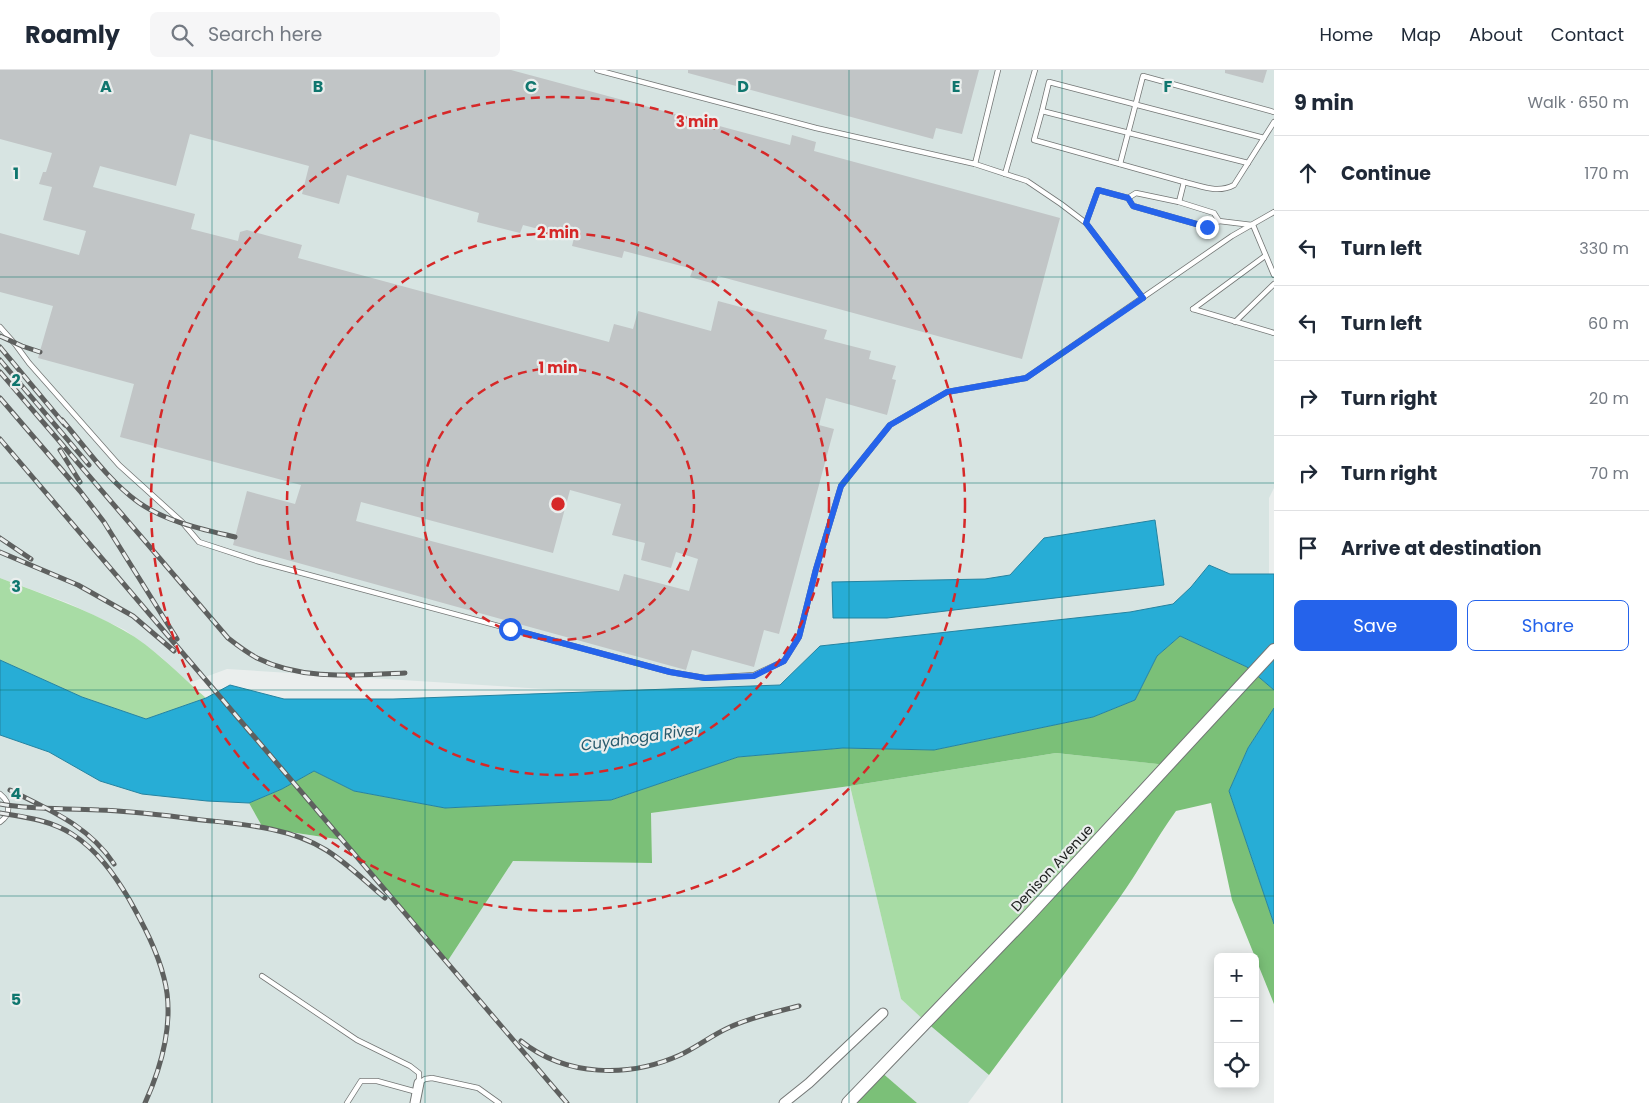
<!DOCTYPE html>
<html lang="en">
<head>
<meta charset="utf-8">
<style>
  body { margin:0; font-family:Poppins,sans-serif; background:#f6f6f7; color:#1f2937 }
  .controls { position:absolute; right:15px; bottom:15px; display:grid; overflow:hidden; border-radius:8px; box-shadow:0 2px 12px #0003 }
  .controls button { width:45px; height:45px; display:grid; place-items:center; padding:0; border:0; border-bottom:1px solid #e0e1e3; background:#fff; color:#1f2937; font:25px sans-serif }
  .stop { position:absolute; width:15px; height:15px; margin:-11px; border:4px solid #2563eb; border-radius:50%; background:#fff }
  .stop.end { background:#2563eb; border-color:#fff; box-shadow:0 1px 5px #0008 }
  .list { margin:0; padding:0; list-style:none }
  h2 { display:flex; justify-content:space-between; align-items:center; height:65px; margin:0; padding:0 20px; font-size:21px }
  h2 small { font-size:16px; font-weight:400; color:#747a83 }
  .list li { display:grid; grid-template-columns:32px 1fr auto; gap:15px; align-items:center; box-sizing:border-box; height:75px; padding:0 20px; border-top:1px solid #e0e1e3 }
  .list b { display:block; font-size:19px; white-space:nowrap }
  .list em { font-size:16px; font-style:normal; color:#747a83 }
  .actions { display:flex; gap:10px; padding:15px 20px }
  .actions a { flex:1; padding:11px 0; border:1px solid #2563eb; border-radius:8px; text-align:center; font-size:18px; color:#2563eb }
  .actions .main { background:#2563eb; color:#fff }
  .icon { flex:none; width:28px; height:28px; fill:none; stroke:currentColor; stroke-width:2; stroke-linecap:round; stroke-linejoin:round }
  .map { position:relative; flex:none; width:1274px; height:1033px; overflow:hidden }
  header { display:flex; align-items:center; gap:30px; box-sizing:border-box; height:70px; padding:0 25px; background:#fff; border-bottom:1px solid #e0e1e3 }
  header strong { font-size:24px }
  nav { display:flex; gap:28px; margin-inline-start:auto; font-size:18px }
  .search { width:350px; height:45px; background:#f6f6f7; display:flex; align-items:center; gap:12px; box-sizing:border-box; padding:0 18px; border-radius:8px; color:#747a83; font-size:19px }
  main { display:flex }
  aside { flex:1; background:#fff }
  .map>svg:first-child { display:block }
  .built { fill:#d7e4e2 }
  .green { fill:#a8dca5 }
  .forest { fill:#7bc078 }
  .water { fill:#27add6; stroke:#2583a0 }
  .building { fill:#c1c5c6; fill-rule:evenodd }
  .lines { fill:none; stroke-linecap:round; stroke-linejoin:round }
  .service-casing { stroke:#737675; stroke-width:6 }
  .minor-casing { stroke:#737675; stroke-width:11 }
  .secondary-casing { stroke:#737675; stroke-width:14 }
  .service { stroke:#fff; stroke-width:4.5 }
  .minor { stroke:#fff; stroke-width:9 }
  .secondary { stroke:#fff; stroke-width:12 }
  .rail-casing { stroke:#5e605f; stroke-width:5 }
  .rail { stroke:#eaeeed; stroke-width:3; stroke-dasharray:9; stroke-linecap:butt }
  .route { stroke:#2563eb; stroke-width:6 }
  .grid { fill:none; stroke:#0f766e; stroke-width:1; stroke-opacity:0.55 }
  .ring { fill:none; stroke:#d62828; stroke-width:2.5; stroke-dasharray:9 6 }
  .labels { text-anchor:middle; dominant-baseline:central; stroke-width:4.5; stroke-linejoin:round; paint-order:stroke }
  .street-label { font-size:14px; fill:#202221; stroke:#eaeeed }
  .water-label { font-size:15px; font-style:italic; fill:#295b6d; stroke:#eaeeed }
  .grid-label { font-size:16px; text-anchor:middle; font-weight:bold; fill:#0f766e; stroke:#eaeeed; stroke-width:4.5; stroke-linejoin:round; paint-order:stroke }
  .centre { fill:#d62828; stroke:#eaeeed; stroke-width:2.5 }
  .ring-label { font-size:15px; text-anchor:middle; font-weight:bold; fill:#d62828; stroke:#eaeeed; stroke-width:4.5; stroke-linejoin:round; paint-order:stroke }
</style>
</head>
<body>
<header>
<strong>Roamly</strong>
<div class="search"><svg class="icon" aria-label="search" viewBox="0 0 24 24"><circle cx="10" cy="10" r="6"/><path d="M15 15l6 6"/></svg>Search here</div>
<nav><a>Home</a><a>Map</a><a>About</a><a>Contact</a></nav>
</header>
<main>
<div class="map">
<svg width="1274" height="1033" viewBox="0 0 1274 1033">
  <rect width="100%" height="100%" fill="#eaeeed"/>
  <!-- built -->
  <g class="built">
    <polygon points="0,0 1274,0 1274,418 1269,428 1269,504 1230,504 1210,495 1191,517 1173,534 1130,542 820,576 780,615 593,622 227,599 189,613 161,587 125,560 68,533 0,508"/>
    <polygon points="0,665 49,682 100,711 142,724 207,731 249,733 263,758 343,770 447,892 513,791 652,793 651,743 850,716 901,929 989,1005 968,1033 917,1033 880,1001 848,1033 0,1033"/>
  </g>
  <!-- green -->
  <g class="green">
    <path d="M0,508C42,524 84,538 123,560C154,577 179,605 206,628L146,649L82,627L0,590Z"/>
    <polygon points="1056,683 1168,695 926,952 901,929 850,716"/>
  </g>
  <!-- forest -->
  <g class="forest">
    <path d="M1180,566L1247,597L1274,620V638L1248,678L1229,721L1274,854V934L1232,830L1211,733L1176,741C1155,770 1139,801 1118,830C1076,889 1032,947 989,1005L926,952L1167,695L1056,683L850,716L651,743L652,793L513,791L447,892L343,770L263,758L249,733L282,719L314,701L354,721L445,738L611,730L738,687L843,678L934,680L1093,647L1135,630L1157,586Z"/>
    <polygon points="880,1001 917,1033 848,1033"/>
  </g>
  <!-- water -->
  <g class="water">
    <polygon points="1155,450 1164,515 887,548 833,548 832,512 985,509 1010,505 1044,468"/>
    <polygon points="1209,495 1230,504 1274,504 1274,620 1247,597 1180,566 1157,586 1135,630 1093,647 934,680 843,678 738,687 611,730 445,738 354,721 314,701 282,719 249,733 207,731 142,724 100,711 49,682 0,665 0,590 82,627 146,649 206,628 230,615 284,629 393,629 780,615 820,576 1130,542 1173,534 1191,517"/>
    <polygon points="1274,638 1274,854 1229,721 1248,678"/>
  </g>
  <!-- building -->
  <g class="building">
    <path d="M0,0H511L790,75L792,65L816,72L814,81L1060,148L1022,289L718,206L715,214L690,207L693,199L624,181L622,188L572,176L574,168L523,155L520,163L477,152L479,143L347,105L339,134L302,124L309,96L190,64L176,116L100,96L93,117L195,144L191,159L238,171L240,162L247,160L302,175L298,188L609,272L614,254L633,259L638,241L711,261L718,231L827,260L824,269L871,281L869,289L896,296L892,309L896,310L887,345L826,328L819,355L834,359L779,564L764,560L754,597L692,580L686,600L233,475L247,421L295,434L301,415L120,367L134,314L38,288L53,236L0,222V163L79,185L86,161L43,150L52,117L39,114L43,102H46L52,83L0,69ZM570,420L621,434L612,465L645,473L641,490L671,498L676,482L698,489L689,521L624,504L619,521L356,451L361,432L553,483Z"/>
    <polygon points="688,0 979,0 962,64 936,58 933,69 688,3"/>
    <polygon points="1225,0 1267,0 1263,13 1225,3"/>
  </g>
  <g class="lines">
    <defs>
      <g id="service">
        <polyline points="597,0 816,58 975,94 998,0"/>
        <polyline points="1042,41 1034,70 1184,112"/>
        <polyline points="1248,93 1042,41 1049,12 1264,68"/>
        <polyline points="975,94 1027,111 1061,134 1086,153"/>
        <polyline points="1120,94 1143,6 1274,42"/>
        <polyline points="1005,104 1035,0"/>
        <polyline points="1128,128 1136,123 1179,132 1214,143 1219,151"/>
        <path d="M1179,132L1184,112C1202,116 1217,124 1234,115L1274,52"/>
        <polyline points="1253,155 1274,205"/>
        <polyline points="1143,228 1086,153 1098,120 1128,128 1133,136 1207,157 1219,151 1252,155"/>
        <polyline points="1193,239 1265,186"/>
        <polyline points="1193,239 1274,263"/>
        <polyline points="1235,252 1274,214"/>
        <polyline points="0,257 15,274 29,293 119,395 182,452 199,472 257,491 670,602 705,608 754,605 784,591 799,567 816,499 841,416 890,355 947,322 1026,308 1232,166 1274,142"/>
        <path d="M0,724C11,733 11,744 0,752"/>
        <polyline points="262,906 357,970 410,996 419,1003 419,1013"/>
        <polyline points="419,1013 425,1009 432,1008 478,1018 499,1033"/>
        <polyline points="347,1033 361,1011 377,1011 417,1022"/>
      </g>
      <g id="minor">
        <polyline points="415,1033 419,1013"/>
        <polyline points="784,1033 809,1013 883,943"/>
      </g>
      <polyline id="secondary" points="848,1033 1030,844 1274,580"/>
    </defs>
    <!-- service casing -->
    <use href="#service" class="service-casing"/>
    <!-- minor casing -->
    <use href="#minor" class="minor-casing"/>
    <!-- secondary casing -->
    <use href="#secondary" class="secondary-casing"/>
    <!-- service -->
    <use href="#service" class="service"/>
    <!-- minor -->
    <use href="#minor" class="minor"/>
    <!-- secondary -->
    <use href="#secondary" class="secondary"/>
    <defs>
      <g id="rail">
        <polyline points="0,266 22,276 40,282"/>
        <polyline points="0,277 65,355"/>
        <polyline points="0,290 89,395"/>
        <path d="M0,302L228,568C237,575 246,582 257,588C303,611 355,605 405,603"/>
        <polyline points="0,328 80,421 104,452 177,569"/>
        <path d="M62,350C86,378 108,410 138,432C166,452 202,459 235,467"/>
        <polyline points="0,369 567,1033"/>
        <polyline points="60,380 80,412"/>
        <polyline points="0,468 31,489"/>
        <polyline points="0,482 78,515 133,546 174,581"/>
        <path d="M10,720C50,740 89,756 114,794"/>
        <path d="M0,734C33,740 66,738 99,740C137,741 175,747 212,751C251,755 292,759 326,780C347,793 366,812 385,828"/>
        <path d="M0,743C25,747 50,750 72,764C97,780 114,804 129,829C143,854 157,880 164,908C175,949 162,996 145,1033"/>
        <path d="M521,971C566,1007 629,1008 680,985C697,977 712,965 730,957C752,947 776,942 799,936"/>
      </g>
    </defs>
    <!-- rail casing -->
    <use href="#rail" class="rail-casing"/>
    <!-- rail -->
    <use href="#rail" class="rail"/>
  </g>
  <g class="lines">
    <!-- route -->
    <polyline class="route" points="510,559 670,602 705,608 754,606 784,591 799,567 816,499 841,416 890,355 947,322 1026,308 1143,228 1086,153 1098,120 1128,128 1133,136 1207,157"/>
  </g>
  <!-- grid -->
  <path class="grid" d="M212,0V1033M425,0V1033M637,0V1033M849,0V1033M1062,0V1033M0,207H1274M0,413H1274M0,620H1274M0,826H1274"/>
  <!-- distance rings -->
  <g class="ring">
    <circle cx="558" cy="434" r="136"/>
    <circle cx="558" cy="434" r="271"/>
    <circle cx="558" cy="434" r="407"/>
  </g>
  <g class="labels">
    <!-- street labels -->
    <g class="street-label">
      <text transform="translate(1052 798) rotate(-47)">Denison Avenue</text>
    </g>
    <!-- water labels -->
    <g class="water-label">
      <text transform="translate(640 667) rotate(-8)">Cuyahoga River</text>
    </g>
  </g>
  <g class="grid-label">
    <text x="106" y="22">A</text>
    <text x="318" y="22">B</text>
    <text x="531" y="22">C</text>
    <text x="743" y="22">D</text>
    <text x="956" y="22">E</text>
    <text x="1168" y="22">F</text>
    <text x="16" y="109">1</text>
    <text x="16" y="316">2</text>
    <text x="16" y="522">3</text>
    <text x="16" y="729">4</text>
    <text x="16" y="935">5</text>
  </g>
  <circle cx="558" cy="434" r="8" class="centre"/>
  <g class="ring-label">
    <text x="697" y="57">3 min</text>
    <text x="558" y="168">2 min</text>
    <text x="558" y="303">1 min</text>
  </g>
</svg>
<div class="controls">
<button>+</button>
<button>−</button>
<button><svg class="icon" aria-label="locate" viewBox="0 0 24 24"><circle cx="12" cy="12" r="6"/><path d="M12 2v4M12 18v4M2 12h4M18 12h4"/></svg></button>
</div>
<div class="stop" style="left:510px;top:559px"></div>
<div class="stop end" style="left:1207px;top:157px"></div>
</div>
<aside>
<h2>9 min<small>Walk · 650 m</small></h2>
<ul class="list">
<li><svg class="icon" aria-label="ahead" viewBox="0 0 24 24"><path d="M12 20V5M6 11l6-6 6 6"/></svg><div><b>Continue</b></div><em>170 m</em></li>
<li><svg class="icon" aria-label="left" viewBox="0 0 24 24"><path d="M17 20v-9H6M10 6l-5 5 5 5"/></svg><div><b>Turn left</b></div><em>330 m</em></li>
<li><svg class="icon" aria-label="left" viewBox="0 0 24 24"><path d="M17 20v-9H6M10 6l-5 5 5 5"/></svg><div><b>Turn left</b></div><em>60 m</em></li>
<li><svg class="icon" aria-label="right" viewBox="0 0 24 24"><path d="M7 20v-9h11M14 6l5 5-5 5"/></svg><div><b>Turn right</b></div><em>20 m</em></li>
<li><svg class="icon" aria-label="right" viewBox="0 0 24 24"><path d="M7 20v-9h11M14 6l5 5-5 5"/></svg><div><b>Turn right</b></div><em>70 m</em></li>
<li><svg class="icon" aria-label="arrive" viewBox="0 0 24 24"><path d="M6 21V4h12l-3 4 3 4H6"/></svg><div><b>Arrive at destination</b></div></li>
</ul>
<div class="actions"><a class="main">Save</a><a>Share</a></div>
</aside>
</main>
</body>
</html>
